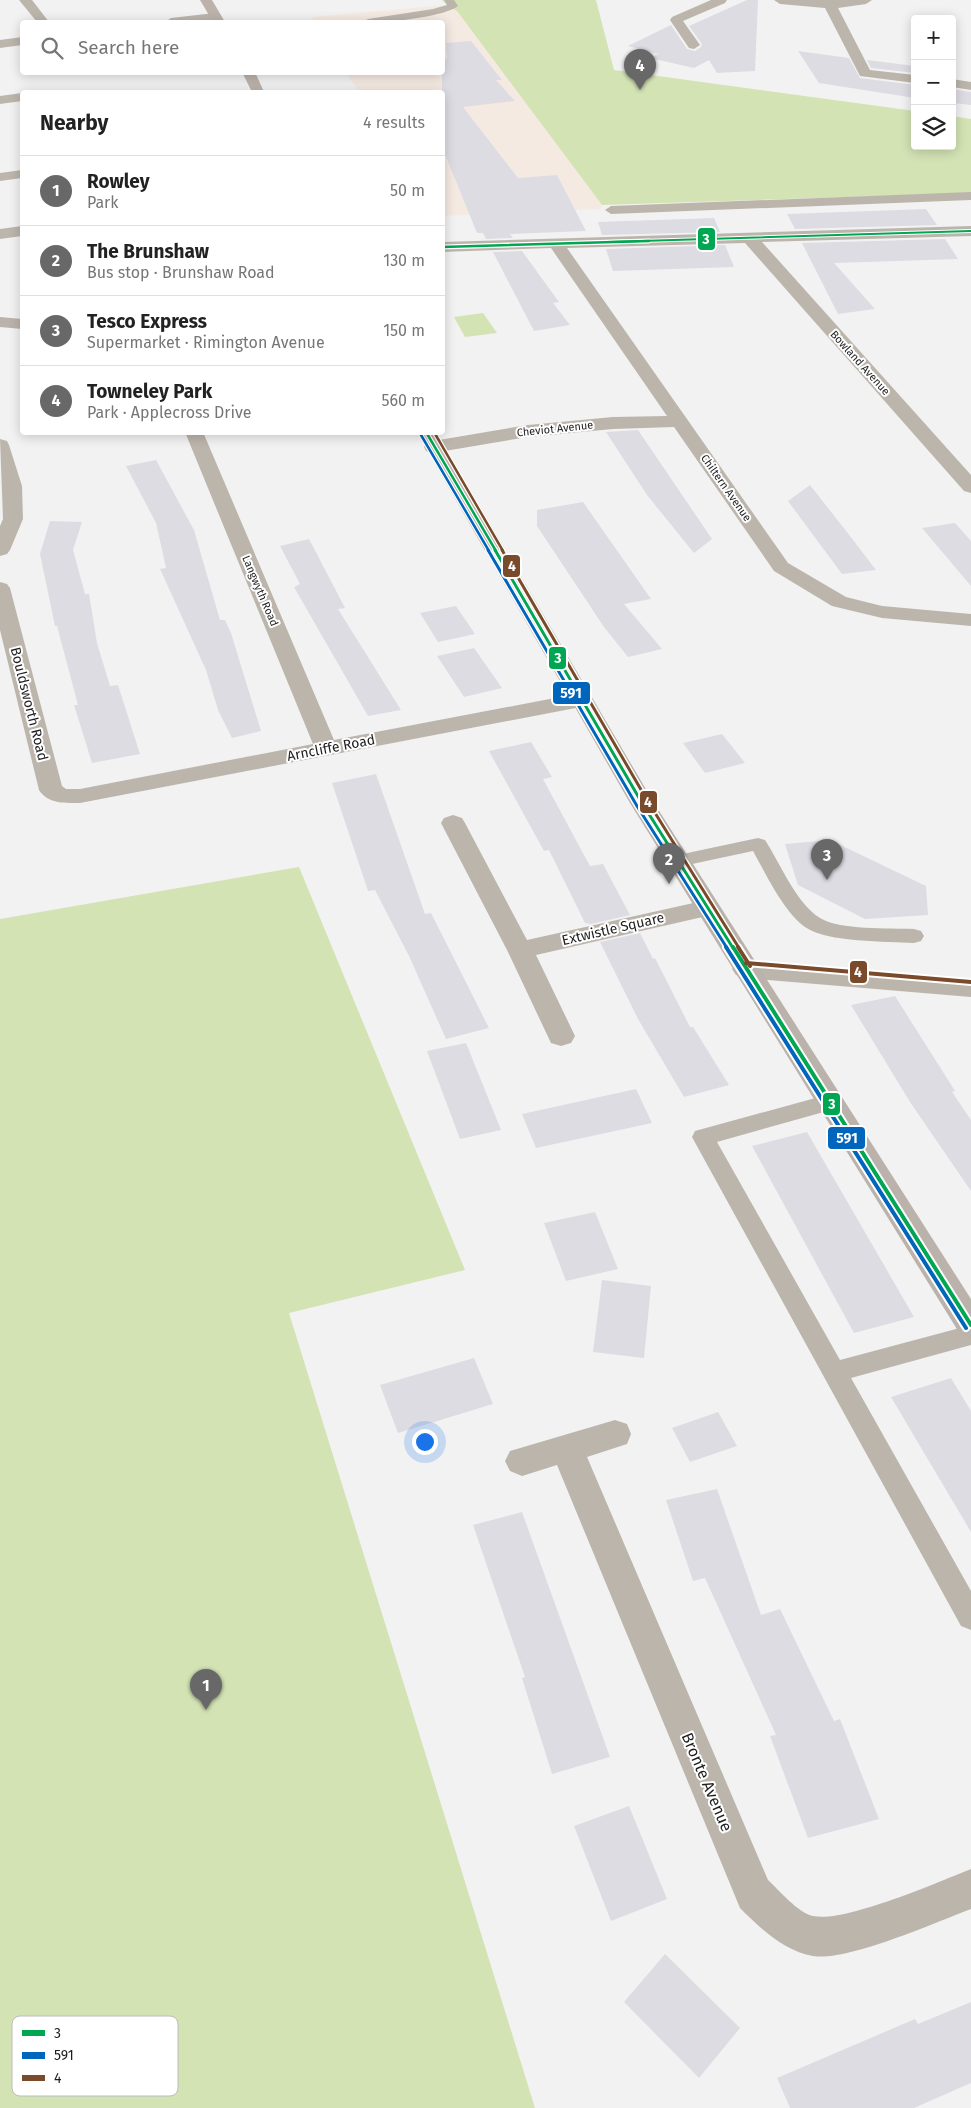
<!DOCTYPE html>
<html lang="en">
<head>
<meta charset="utf-8">
<style>
  body { margin:0; font-family:"Fira Sans",sans-serif; background:#f6f6f6; color:#222 }
  .controls { position:absolute; right:15px; top:15px; display:grid; overflow:hidden; border-radius:5px; box-shadow:0 2px 12px #0003 }
  .controls button { width:45px; height:45px; display:grid; place-items:center; padding:0; border:0; border-bottom:1px solid #e0e0e0; background:#fff; color:#222; font:25px sans-serif }
  .you { position:absolute; left:424px; top:1441px; width:18px; height:18px; margin:-12px; border:4px solid #fff; border-radius:50%; background:#1a73e8; box-shadow:0 0 0 8px #1a73e833 }
  .badge { display:grid; place-items:center; width:32px; height:32px; border-radius:50%; background:#686869; color:#fff; font-size:16px; font-weight:700 }
  .pin { position:absolute; translate:-50% -41px; filter:drop-shadow(0 1px 2px #0008) }
  .pin::after { content:''; position:absolute; top:26px; width:18px; height:15px; background:inherit; clip-path:polygon(0 0,100% 0,50% 100%) }
  .list { margin:0; padding:0; list-style:none }
  h2 { display:flex; justify-content:space-between; align-items:center; height:65px; margin:0; padding:0 20px; font-size:21px }
  h2 small { font-size:16px; font-weight:400; color:#767676 }
  .list li { display:grid; grid-template-columns:32px 1fr auto; gap:15px; align-items:center; box-sizing:border-box; height:70px; padding:0 20px; border-top:1px solid #e0e0e0 }
  .list b { display:block; font-size:19px; white-space:nowrap }
  .list p { margin:0; font-size:16px; white-space:nowrap; color:#767676 }
  .list em { font-size:16px; font-style:normal; color:#767676 }
  .icon { flex:none; width:28px; height:28px; fill:none; stroke:currentColor; stroke-width:2; stroke-linecap:round; stroke-linejoin:round }
  .map { position:relative; flex:none; width:971px; height:2108px; overflow:hidden }
  .search { position:absolute; background:#fff; box-shadow:0 2px 12px #0003; left:20px; top:20px; width:425px; height:55px; display:flex; align-items:center; gap:12px; box-sizing:border-box; padding:0 18px; border-radius:5px; color:#767676; font-size:19px }
  .panel { position:absolute; background:#fff; box-shadow:0 2px 12px #0003; left:20px; top:90px; width:425px; height:345px; border-radius:5px }
  .map>svg:first-child { display:block }
  .commercial { fill:#f5eae2 }
  .green { fill:#d3e3b4 }
  .building { fill:#dedce3 }
  .lines { fill:none; stroke-linecap:round; stroke-linejoin:round }
  .lane { fill:#bcb5ac; fill-rule:evenodd }
  .street { fill:#bcb5ac; fill-rule:evenodd }
  .secondary { fill:#bbb3ab; fill-rule:evenodd }
  .bus-1-far3-casing { stroke:#fff; stroke-width:4 }
  .bus-1-far2-casing { stroke:#fff; stroke-width:5 }
  .bus-1-far1-casing { stroke:#fff; stroke-width:6 }
  .bus-1-casing { stroke:#fff; stroke-width:8 }
  .bus-2-far2-casing { stroke:#fff; stroke-width:5 }
  .bus-2-far1-casing { stroke:#fff; stroke-width:6 }
  .bus-2-casing { stroke:#fff; stroke-width:8 }
  .bus-3-far2-casing { stroke:#fff; stroke-width:5 }
  .bus-3-far1-casing { stroke:#fff; stroke-width:6 }
  .bus-3-casing { stroke:#fff; stroke-width:8 }
  .bus-1-far3 { stroke:#00a651; stroke-width:2 }
  .bus-1-far2 { stroke:#00a651; stroke-width:2.5 }
  .bus-1-far1 { stroke:#00a651; stroke-width:3 }
  .bus-1 { stroke:#00a651; stroke-width:4 }
  .bus-2-far2 { stroke:#0065bd; stroke-width:2.5 }
  .bus-2-far1 { stroke:#0065bd; stroke-width:3 }
  .bus-2 { stroke:#0065bd; stroke-width:4 }
  .bus-3-far2 { stroke:#7a4b2a; stroke-width:2.5 }
  .bus-3-far1 { stroke:#7a4b2a; stroke-width:3 }
  .bus-3 { stroke:#7a4b2a; stroke-width:4 }
  .labels { text-anchor:middle; dominant-baseline:central; stroke-width:4; stroke-linejoin:round; paint-order:stroke }
  .far-street-label { font-size:11px; fill:#1e1e1f; stroke:#fff }
  .street-label { font-size:14px; fill:#1e1e1f; stroke:#fff }
  .near-street-label { font-size:16px; fill:#1e1e1f; stroke:#fff }
  .key { fill:#fff; stroke:#bcbcbc; stroke-width:1 }
  .key-label { font-size:14px; fill:#1e1e1f }
  .line-badge { stroke:#fff; stroke-width:2 }
  .badge-label { font-size:14px; text-anchor:middle; font-weight:bold; fill:#fff }
</style>
</head>
<body>
<div class="map">
<svg width="971" height="2108" viewBox="0 0 971 2108">
  <rect width="100%" height="100%" fill="#f2f2f3"/>
  <!-- commercial -->
  <polygon class="commercial" points="447,5 457,11 602,205 601,209 443,216 442,92 359,92 346,73 442,72 442,22 315,22 311,17"/>
  <!-- green -->
  <g class="green">
    <polygon points="442,0 596,0 614,70 915,111 915,146 952,146 952,116 971,119 971,193 602,205 457,11 447,5"/>
    <polygon points="483,313 497,333 465,337 454,317"/>
    <polygon points="299,867 465,1270 289,1313 535,2108 0,2108 0,919"/>
  </g>
  <!-- building -->
  <g class="building">
    <polygon points="747,0 758,0 755,71 717,73 709,60 694,68 650,58 658,54 628,46 671,25 687,49 695,51 701,47 702,44 689,26"/>
    <polygon points="471,41 502,80 496,80 515,101 463,107 518,178 557,175 586,231 510,234 513,238 486,239 483,233 477,233 442,147 442,60 447,59 446,43"/>
    <polygon points="798,51 849,58 860,78 915,85 915,98 819,83"/>
    <polygon points="867,60 915,66 915,73 871,68"/>
    <polygon points="952,89 971,92 971,105 952,103"/>
    <polygon points="926,209 937,225 795,229 787,214"/>
    <polygon points="714,218 720,232 602,235 598,222"/>
    <polygon points="945,239 958,259 834,263 875,309 838,314 802,243"/>
    <polygon points="725,245 734,267 613,271 606,249"/>
    <polygon points="522,251 559,302 553,303 570,325 534,331 493,252"/>
    <polygon points="638,430 712,539 694,553 647,495 606,432"/>
    <polygon points="156,460 194,530 220,620 225,620 231,633 261,731 232,738 218,710 206,670 160,569 166,568 156,523 126,466"/>
    <polygon points="810,485 850,536 876,570 842,574 788,501"/>
    <polygon points="583,502 651,599 624,604 662,649 628,657 604,627 537,526 537,510"/>
    <polygon points="50,521 82,522 73,550 85,594 89,594 97,643 110,686 118,685 140,754 92,763 74,705 78,705 57,626 55,626 40,554"/>
    <polygon points="955,523 971,541 971,586 922,528"/>
    <polygon points="309,539 345,608 338,609 401,710 368,716 294,587 300,584 280,546"/>
    <polygon points="456,606 475,634 438,642 420,613"/>
    <polygon points="474,648 502,688 464,697 437,656"/>
    <polygon points="722,734 745,763 705,773 683,743"/>
    <polygon points="531,742 552,777 543,779 590,866 603,864 630,915 591,924 585,923 549,850 544,851 489,751"/>
    <polygon points="376,774 425,914 431,913 489,1028 446,1039 409,956 375,890 368,891 332,783"/>
    <polygon points="830,840 926,886 928,915 865,919 798,885 785,844"/>
    <polygon points="640,933 653,959 655,958 690,1027 693,1027 729,1085 684,1097 638,1019 600,942"/>
    <polygon points="895,996 955,1091 952,1092 971,1120 971,1191 910,1102 851,1005"/>
    <polygon points="466,1043 501,1130 460,1139 427,1051"/>
    <polygon points="636,1089 652,1123 536,1148 522,1114"/>
    <polygon points="807,1132 914,1317 854,1333 752,1146"/>
    <polygon points="595,1212 618,1269 566,1281 544,1223"/>
    <polygon points="602,1280 651,1286 644,1358 593,1352"/>
    <polygon points="474,1358 493,1404 398,1433 380,1385"/>
    <polygon points="951,1378 971,1411 971,1532 891,1397"/>
    <polygon points="718,1412 737,1446 690,1462 672,1428"/>
    <polygon points="717,1489 761,1615 780,1609 834,1721 840,1719 879,1819 808,1838 770,1736 776,1735 705,1578 693,1581 666,1500"/>
    <polygon points="522,1512 610,1757 552,1774 522,1678 525,1677 473,1525"/>
    <polygon points="629,1806 667,1899 611,1921 574,1826"/>
    <polygon points="665,1954 740,2028 699,2078 624,2002"/>
    <polygon points="971,2002 971,2083 914,2108 790,2108 777,2078 915,2019 918,2024"/>
  </g>
  <g class="lines">
    <!-- lane -->
    <g class="lane">
      <path d="M444,0H454L458,6C445,17 380,24 363,22L368,19L433,9L447,5Z"/>
      <polygon points="971,192 971,200 611,214 605,210 611,206"/>
      <path d="M758,838L765,840C780,863 796,903 820,918C839,930 890,928 914,929L921,931L924,936L921,941L914,943C886,941 828,943 805,927C783,911 766,874 753,851L678,867L671,865L668,861L671,857L678,855Z"/>
      <polygon points="830,1094 838,1096 841,1102 838,1108 717,1142 840,1360 971,1325 971,1345 851,1378 971,1591 971,1630 961,1626 692,1137 695,1131"/>
    </g>
    <!-- street -->
    <g class="street">
      <polygon points="19,0 32,0 49,22 37,22"/>
      <polygon points="711,0 727,0 725,3 683,21 700,45 694,49 689,48 670,20 672,17"/>
      <polygon points="774,0 872,0 866,4 838,8 870,70 915,75 915,83 860,76 825,8 780,4"/>
      <polygon points="215,13 219,14 221,17 219,20 200,22 165,22 171,18"/>
      <polygon points="22,37 22,45 0,48 0,40"/>
      <polygon points="952,79 971,82 971,90 952,87"/>
      <polygon points="22,93 22,101 0,104 0,96"/>
      <polygon points="22,170 22,178 0,181 0,173"/>
      <polygon points="22,226 22,236 0,239 0,229"/>
      <polygon points="971,226 971,236 762,242 971,475 971,493 964,491 745,243 567,248 788,563 846,597 882,606 971,614 971,626 882,618 832,606 774,571 674,427 613,429 528,437 433,453 426,451 424,447 426,443 433,441 528,425 613,417 667,416 551,248 442,252 442,242"/>
      <path d="M185,432H203L334,740L581,693L589,695L592,700L589,705L581,707L80,803C65,803 48,804 39,790L0,630V582L7,584L10,588L62,786L66,789H80L313,744Z"/>
      <polygon points="0,439 7,441 9,445 22,486 23,519 10,550 7,554 0,556 0,526 3,519"/>
      <polygon points="453,815 462,818 465,823 527,940 707,900 716,902 720,908 716,914 707,916 536,955 575,1036 571,1043 561,1046 551,1043 507,950 441,823 444,818"/>
      <polygon points="745,960 971,979 971,997 745,978 736,975 732,969 736,963"/>
      <path d="M615,1420L627,1424L631,1434L627,1444L587,1457L768,1880C779,1890 798,1913 813,1916C845,1923 938,1882 971,1869V1909C936,1922 847,1962 813,1956C784,1951 760,1928 740,1908L557,1465L522,1476L510,1471L505,1461L510,1451Z"/>
    </g>
    <!-- secondary -->
    <g class="secondary">
      <polygon points="200,0 212,0 225,22 213,22"/>
      <polygon points="242,72 255,72 264,92 252,92"/>
      <polygon points="0,317 22,319 22,329 0,327"/>
      <polygon points="417,432 436,432 654,803 971,1299 971,1338 960,1334 630,803"/>
    </g>
    <defs>
      <polyline id="bus-1-far3" points="608,242 971,231"/>
      <g id="bus-1-far2">
        <polyline points="442,247 649,241"/>
        <polyline points="426,432 496,551"/>
      </g>
      <polyline id="bus-1-far1" points="495,550 642,803 733,948"/>
      <polyline id="bus-1" points="733,947 971,1325"/>
      <polyline id="bus-2-far2" points="421,435 489,551"/>
      <polyline id="bus-2-far1" points="488,550 637,806 727,948"/>
      <polyline id="bus-2" points="726,947 966,1328"/>
      <polyline id="bus-3-far2" points="434,432 503,551"/>
      <polyline id="bus-3-far1" points="502,550 647,800 739,948"/>
      <g id="bus-3">
        <polyline points="738,947 750,966"/>
        <polyline points="746,963 971,982"/>
      </g>
    </defs>
    <!-- bus-1-far3 casing -->
    <use href="#bus-1-far3" class="bus-1-far3-casing"/>
    <!-- bus-1-far2 casing -->
    <use href="#bus-1-far2" class="bus-1-far2-casing"/>
    <!-- bus-1-far1 casing -->
    <use href="#bus-1-far1" class="bus-1-far1-casing"/>
    <!-- bus-1 casing -->
    <use href="#bus-1" class="bus-1-casing"/>
    <!-- bus-2-far2 casing -->
    <use href="#bus-2-far2" class="bus-2-far2-casing"/>
    <!-- bus-2-far1 casing -->
    <use href="#bus-2-far1" class="bus-2-far1-casing"/>
    <!-- bus-2 casing -->
    <use href="#bus-2" class="bus-2-casing"/>
    <!-- bus-3-far2 casing -->
    <use href="#bus-3-far2" class="bus-3-far2-casing"/>
    <!-- bus-3-far1 casing -->
    <use href="#bus-3-far1" class="bus-3-far1-casing"/>
    <!-- bus-3 casing -->
    <use href="#bus-3" class="bus-3-casing"/>
    <!-- bus-1-far3 -->
    <use href="#bus-1-far3" class="bus-1-far3"/>
    <!-- bus-1-far2 -->
    <use href="#bus-1-far2" class="bus-1-far2"/>
    <!-- bus-1-far1 -->
    <use href="#bus-1-far1" class="bus-1-far1"/>
    <!-- bus-1 -->
    <use href="#bus-1" class="bus-1"/>
    <!-- bus-2-far2 -->
    <use href="#bus-2-far2" class="bus-2-far2"/>
    <!-- bus-2-far1 -->
    <use href="#bus-2-far1" class="bus-2-far1"/>
    <!-- bus-2 -->
    <use href="#bus-2" class="bus-2"/>
    <!-- bus-3-far2 -->
    <use href="#bus-3-far2" class="bus-3-far2"/>
    <!-- bus-3-far1 -->
    <use href="#bus-3-far1" class="bus-3-far1"/>
    <!-- bus-3 -->
    <use href="#bus-3" class="bus-3"/>
  </g>
  <g class="labels">
    <!-- far-street labels -->
    <g class="far-street-label">
      <text transform="translate(860 363) rotate(48)">Bowland Avenue</text>
      <text transform="translate(555 429) rotate(-6)">Cheviot Avenue</text>
      <text transform="translate(726 488) rotate(55)">Chiltern Avenue</text>
      <text transform="translate(260 591) rotate(67)">Langwyth Road</text>
    </g>
    <!-- street labels -->
    <g class="street-label">
      <text transform="translate(29 704) rotate(76)">Bouldsworth Road</text>
      <text transform="translate(331 748) rotate(-11)">Arncliffe Road</text>
      <text transform="translate(613 929) rotate(-13)">Extwistle Square</text>
    </g>
    <!-- near-street labels -->
    <g class="near-street-label">
      <text transform="translate(707 1782) rotate(67)">Bronte Avenue</text>
    </g>
  </g>
  <!-- legend -->
  <rect x="12" y="2016" width="166" height="80" rx="8" class="key"/>
  <rect x="22" y="2030" width="23" height="6" fill="#00a651"/>
  <rect x="22" y="2052" width="23" height="7" fill="#0065bd"/>
  <rect x="22" y="2075" width="23" height="6" fill="#7a4b2a"/>
  <g class="key-label">
    <text x="54" y="2038">3</text>
    <text x="54" y="2060">591</text>
    <text x="54" y="2083">4</text>
  </g>
  <g class="line-badge">
    <rect x="697" y="227" width="19" height="24" rx="5" fill="#00a651"/>
    <rect x="502" y="554" width="19" height="24" rx="5" fill="#7a4b2a"/>
    <rect x="548" y="646" width="19" height="24" rx="5" fill="#00a651"/>
    <rect x="552" y="681" width="39" height="24" rx="5" fill="#0065bd"/>
    <rect x="639" y="790" width="19" height="24" rx="5" fill="#7a4b2a"/>
    <rect x="849" y="960" width="19" height="24" rx="5" fill="#7a4b2a"/>
    <rect x="822" y="1092" width="19" height="24" rx="5" fill="#00a651"/>
    <rect x="827" y="1126" width="39" height="24" rx="5" fill="#0065bd"/>
  </g>
  <g class="badge-label">
    <text x="706" y="244">3</text>
    <text x="512" y="571">4</text>
    <text x="558" y="663">3</text>
    <text x="571" y="698">591</text>
    <text x="648" y="807">4</text>
    <text x="858" y="977">4</text>
    <text x="832" y="1109">3</text>
    <text x="847" y="1143">591</text>
  </g>
</svg>
<div class="controls">
<button>+</button>
<button>−</button>
<button><svg class="icon" aria-label="layers" viewBox="0 0 24 24"><path d="M12 4l9 5-9 5-9-5zM3 14l9 5 9-5"/></svg></button>
</div>
<div class="you"></div>
<div class="pin badge" style="left:206px;top:1710px">1</div>
<div class="pin badge" style="left:669px;top:884px">2</div>
<div class="pin badge" style="left:827px;top:880px">3</div>
<div class="pin badge" style="left:640px;top:90px">4</div>
<div class="search"><svg class="icon" aria-label="search" viewBox="0 0 24 24"><circle cx="10" cy="10" r="6"/><path d="M15 15l6 6"/></svg>Search here</div>
<section class="panel">
<h2>Nearby<small>4 results</small></h2>
<ul class="list">
<li><span class="badge">1</span><div><b>Rowley</b><p>Park</p></div><em>50 m</em></li>
<li><span class="badge">2</span><div><b>The Brunshaw</b><p>Bus stop · Brunshaw Road</p></div><em>130 m</em></li>
<li><span class="badge">3</span><div><b>Tesco Express</b><p>Supermarket · Rimington Avenue</p></div><em>150 m</em></li>
<li><span class="badge">4</span><div><b>Towneley Park</b><p>Park · Applecross Drive</p></div><em>560 m</em></li>
</ul>
</section>
</div>
</body>
</html>
